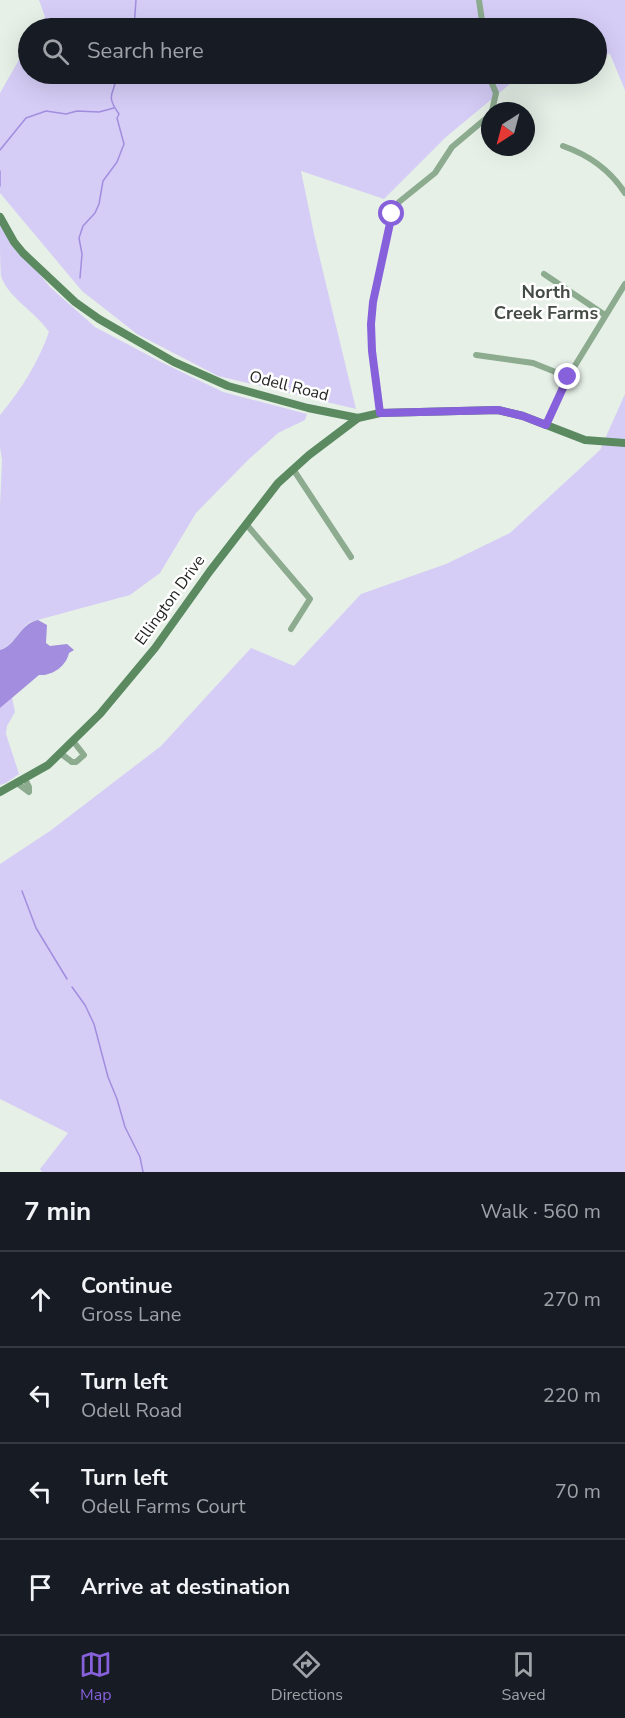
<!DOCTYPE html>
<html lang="en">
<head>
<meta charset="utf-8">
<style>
  body { margin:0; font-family:"Nunito Sans",sans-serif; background:#20242c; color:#f1f3f6 }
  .compass { position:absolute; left:481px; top:102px; width:54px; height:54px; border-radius:50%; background:#171b24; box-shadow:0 6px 24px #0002; rotate:216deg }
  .stop { position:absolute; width:18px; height:18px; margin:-14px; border:4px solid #8760db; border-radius:50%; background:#fff }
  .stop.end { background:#8760db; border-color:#fff; box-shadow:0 2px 6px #0008 }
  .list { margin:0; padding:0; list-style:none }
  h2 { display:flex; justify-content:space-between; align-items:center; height:78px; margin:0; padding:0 24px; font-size:26px }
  h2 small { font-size:20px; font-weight:400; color:#9ea1a6 }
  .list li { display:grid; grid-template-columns:39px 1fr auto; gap:18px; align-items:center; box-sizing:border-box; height:96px; padding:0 24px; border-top:2px solid #363941 }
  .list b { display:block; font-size:22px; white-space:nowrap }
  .list p { margin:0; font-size:20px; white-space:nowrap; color:#9ea1a6 }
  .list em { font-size:20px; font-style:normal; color:#9ea1a6 }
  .icon { flex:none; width:33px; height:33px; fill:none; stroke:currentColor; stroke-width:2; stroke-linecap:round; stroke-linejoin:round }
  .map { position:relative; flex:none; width:625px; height:1172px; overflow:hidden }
  .search { position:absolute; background:#171b24; box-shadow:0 6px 24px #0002; left:18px; right:18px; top:18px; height:66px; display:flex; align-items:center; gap:15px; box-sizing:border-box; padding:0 21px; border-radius:33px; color:#9ea1a6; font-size:22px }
  .sheet { height:462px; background:#171b24 }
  nav { display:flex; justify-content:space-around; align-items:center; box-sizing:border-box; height:84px; border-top:2px solid #363941; background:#171b24; font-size:16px; color:#9ea1a6 }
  nav a { display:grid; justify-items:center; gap:3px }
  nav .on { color:#8760db }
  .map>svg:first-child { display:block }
  .green { fill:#d5cdf6 }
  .water { fill:#a28ddf }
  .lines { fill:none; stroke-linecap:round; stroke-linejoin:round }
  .stream { stroke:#a28ddf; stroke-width:1.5 }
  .street { stroke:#8cab8f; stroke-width:6 }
  .secondary { stroke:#5b8a61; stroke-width:8 }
  .route { stroke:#8760db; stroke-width:8 }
  .labels { text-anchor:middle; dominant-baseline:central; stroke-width:5; stroke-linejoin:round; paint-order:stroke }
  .street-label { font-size:16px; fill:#232623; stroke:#fff }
  .neighbourhood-label { font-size:18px; font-weight:bold; fill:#434b44; stroke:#fff }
</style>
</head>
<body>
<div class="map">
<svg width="625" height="1172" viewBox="0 0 625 1172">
  <rect width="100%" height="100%" fill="#e6f0e7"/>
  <!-- green -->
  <g class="green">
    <polygon points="39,0 625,0 625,90 610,54 597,57 596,28 38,28 45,17"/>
    <polygon points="28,44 28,74 522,74 446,137 384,199 301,171 314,234 356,409 218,376 137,334 82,291 0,193 0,93"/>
    <path d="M0,224L50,287L95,327L163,363L223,392L307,414L305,420L278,433L247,461L196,513L160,573L130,595L30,622C19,630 13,646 0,650V507L2,460L0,447V415C21,390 38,363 49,332C36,312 8,298 1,276C0,264 0,238 0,224Z"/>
    <polygon points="625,394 625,1172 42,1172 40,1169 68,1133 0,1099 0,864 50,831 161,746 251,648 294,666 361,594 446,564 510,533 600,450"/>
    <polygon points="12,697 15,712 7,726 6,734 19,774 6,783 0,785 0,708"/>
  </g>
  <!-- water -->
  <path class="water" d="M38,620L47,625L46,643L50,646L67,644L74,650L69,653C66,666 53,676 39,675L0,708V650C17,645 19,624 38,620Z"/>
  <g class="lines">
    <!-- stream -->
    <g class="stream">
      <polyline points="134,28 136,0"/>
      <polyline points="0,150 26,118 46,111 66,114 77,111 99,112 114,108"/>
      <polyline points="0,171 0,186"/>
      <path d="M80,278L82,254L79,238L83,226L95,213L99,204L103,181L117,162L124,144L117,118L119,114C103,92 117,94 116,74"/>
      <polyline points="22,891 36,928 67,979"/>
      <polyline points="72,987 85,1005 94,1024 108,1077 117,1099 125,1127 140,1157 143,1172"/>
    </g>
    <!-- street -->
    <g class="street">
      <polyline points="479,0 483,28"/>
      <polyline points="488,74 496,93 492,111"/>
      <path d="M563,146C589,155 610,170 625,193"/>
      <polyline points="544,274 605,315"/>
      <polyline points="476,355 533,363 568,377"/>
      <polyline points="380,413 372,351 371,324 373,302 392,214 399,202 435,173 452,147 490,115"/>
      <polyline points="546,425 568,377 625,284"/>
      <polyline points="293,469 351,557"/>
      <polyline points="246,524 310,599 291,629"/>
      <polyline points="60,753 72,762 76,762 84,755 73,741"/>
      <polyline points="17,783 29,792 29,787 25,779"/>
    </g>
    <!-- secondary -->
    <g class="secondary">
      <polyline points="0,217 14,242 23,253 75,302 99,319 174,362 228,386 308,408 358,418 380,413 498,410 523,416 585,440 625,443"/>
      <polyline points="0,792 48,765 100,714 155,648 210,571 278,483 309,455 358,418"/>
    </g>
  </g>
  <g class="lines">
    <!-- route -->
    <polyline class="route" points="392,214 373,302 371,324 372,351 380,413 498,410 523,416 546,425 568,377"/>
  </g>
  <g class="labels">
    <!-- street labels -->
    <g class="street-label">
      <text transform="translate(289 386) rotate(14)">Odell Road</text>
      <text transform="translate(170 600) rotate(-54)">Ellington Drive</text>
    </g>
    <!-- neighbourhood labels -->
    <g class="neighbourhood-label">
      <text x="546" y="292">North<tspan x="546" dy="21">Creek Farms</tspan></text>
    </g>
  </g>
</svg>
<svg class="compass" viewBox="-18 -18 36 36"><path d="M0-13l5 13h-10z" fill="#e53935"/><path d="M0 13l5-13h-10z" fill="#9ea1a6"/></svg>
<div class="stop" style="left:392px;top:214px"></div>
<div class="stop end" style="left:568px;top:377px"></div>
<div class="search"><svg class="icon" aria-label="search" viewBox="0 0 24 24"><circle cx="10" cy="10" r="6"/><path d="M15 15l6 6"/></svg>Search here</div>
</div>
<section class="sheet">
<h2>7 min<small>Walk · 560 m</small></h2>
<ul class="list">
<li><svg class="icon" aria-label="ahead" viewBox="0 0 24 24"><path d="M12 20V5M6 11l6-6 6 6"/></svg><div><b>Continue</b><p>Gross Lane</p></div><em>270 m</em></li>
<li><svg class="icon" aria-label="left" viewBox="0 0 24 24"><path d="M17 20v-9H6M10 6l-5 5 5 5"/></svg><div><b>Turn left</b><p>Odell Road</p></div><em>220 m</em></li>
<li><svg class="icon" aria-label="left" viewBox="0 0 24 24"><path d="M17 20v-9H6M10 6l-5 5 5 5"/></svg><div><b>Turn left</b><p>Odell Farms Court</p></div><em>70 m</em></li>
<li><svg class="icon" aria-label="arrive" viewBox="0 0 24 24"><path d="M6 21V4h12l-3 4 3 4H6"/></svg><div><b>Arrive at destination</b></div></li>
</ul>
</section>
<nav>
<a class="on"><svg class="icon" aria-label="map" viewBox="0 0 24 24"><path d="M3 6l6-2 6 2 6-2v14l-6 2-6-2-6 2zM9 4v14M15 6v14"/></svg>Map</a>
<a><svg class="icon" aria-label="directions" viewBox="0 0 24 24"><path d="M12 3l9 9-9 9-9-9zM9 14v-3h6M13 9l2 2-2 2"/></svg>Directions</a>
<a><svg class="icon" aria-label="saved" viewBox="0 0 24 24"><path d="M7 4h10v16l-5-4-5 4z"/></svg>Saved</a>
</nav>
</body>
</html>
